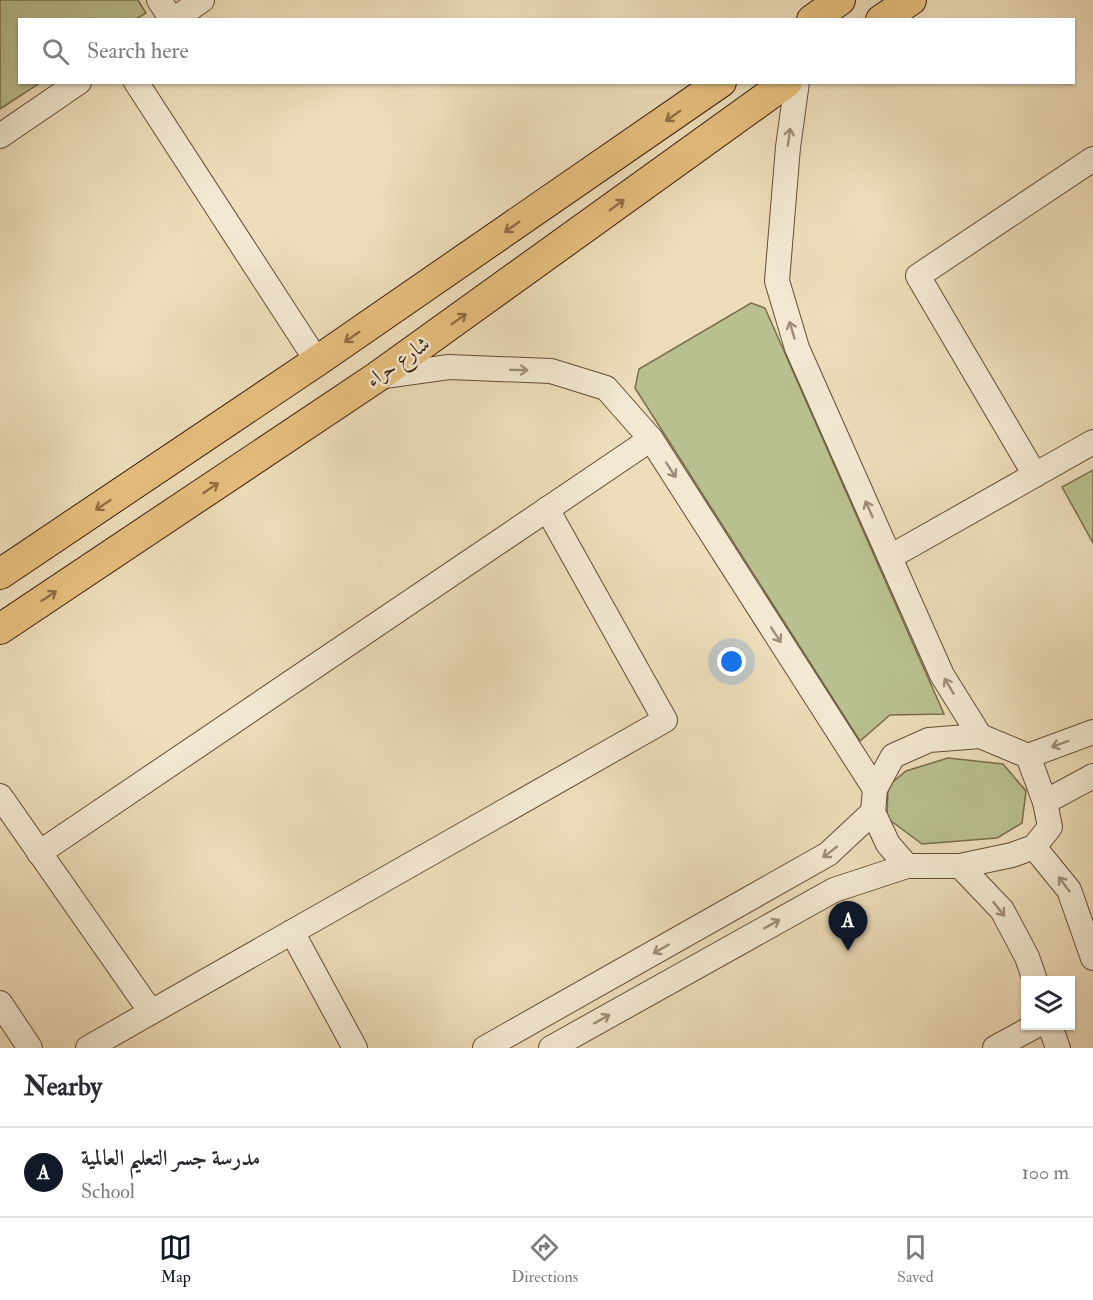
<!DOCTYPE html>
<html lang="en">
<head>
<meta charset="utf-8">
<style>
  body { margin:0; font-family:"IM FELL Double Pica",Amiri,serif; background:#f7f7f7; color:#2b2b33 }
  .controls { position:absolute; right:18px; bottom:18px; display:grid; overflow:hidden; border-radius:0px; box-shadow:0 2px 4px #0004 }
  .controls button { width:54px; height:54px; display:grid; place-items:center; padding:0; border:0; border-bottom:2px solid #e1e1e2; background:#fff; color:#2b2b33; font:30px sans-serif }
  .you { position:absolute; left:732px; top:662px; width:21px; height:21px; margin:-15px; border:4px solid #fff; border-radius:50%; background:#1a73e8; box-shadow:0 0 0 9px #1a73e833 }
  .badge { display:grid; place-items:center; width:39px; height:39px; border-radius:50%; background:#111827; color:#fff; font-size:20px; font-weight:700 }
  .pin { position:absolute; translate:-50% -50px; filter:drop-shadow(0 2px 3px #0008) }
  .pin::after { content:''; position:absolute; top:32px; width:21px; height:18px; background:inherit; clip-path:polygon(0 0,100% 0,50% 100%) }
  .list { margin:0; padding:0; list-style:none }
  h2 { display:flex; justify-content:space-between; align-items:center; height:78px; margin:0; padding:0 24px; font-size:26px }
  h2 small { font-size:20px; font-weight:400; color:#7c7c81 }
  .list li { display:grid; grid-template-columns:39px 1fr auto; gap:18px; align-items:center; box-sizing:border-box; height:90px; padding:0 24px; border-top:2px solid #e1e1e2 }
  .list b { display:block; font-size:22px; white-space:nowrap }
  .list p { margin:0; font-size:20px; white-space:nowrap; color:#7c7c81 }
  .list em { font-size:20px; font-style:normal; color:#7c7c81 }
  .icon { flex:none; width:33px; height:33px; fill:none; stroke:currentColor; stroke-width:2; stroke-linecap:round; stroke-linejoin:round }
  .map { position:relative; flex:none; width:1093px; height:1048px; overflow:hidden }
  .search { position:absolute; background:#fff; box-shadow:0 2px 4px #0004; left:18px; right:18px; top:18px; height:66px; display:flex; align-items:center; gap:15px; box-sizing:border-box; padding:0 21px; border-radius:0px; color:#7c7c81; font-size:22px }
  .sheet { height:168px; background:#fff }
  nav { display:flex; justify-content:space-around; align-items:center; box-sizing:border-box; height:84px; border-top:2px solid #e1e1e2; background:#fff; font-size:16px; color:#7c7c81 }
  nav a { display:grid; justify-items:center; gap:3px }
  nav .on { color:#111827 }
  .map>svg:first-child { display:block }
  .green { fill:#b9c08f; stroke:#796d4c; stroke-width:1.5 }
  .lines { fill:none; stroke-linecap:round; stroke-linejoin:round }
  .minor-casing { stroke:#664b34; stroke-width:26 }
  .major-casing { stroke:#391a08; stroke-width:32 }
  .minor { stroke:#f3e9d2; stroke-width:24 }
  .major { stroke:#e6be7d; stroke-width:30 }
  .oneway { stroke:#906c42 }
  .oneway2 { stroke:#9f8c77 }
  .labels { text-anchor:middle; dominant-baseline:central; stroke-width:5; stroke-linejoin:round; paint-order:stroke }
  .street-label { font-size:21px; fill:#391a08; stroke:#f3e9d2 }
</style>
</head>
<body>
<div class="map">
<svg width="1093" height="1048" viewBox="0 0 1093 1048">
  <rect width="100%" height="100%" fill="#edddba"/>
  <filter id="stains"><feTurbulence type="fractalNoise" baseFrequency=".00333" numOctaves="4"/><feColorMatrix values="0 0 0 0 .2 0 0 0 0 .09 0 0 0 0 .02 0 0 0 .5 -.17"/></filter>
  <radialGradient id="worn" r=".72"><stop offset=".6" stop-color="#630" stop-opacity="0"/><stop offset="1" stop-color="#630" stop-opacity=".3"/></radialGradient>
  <!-- green -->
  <g class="green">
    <polygon points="0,0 138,0 146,13 136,19 20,20 20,82 40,83 0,109"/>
    <polygon points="751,303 765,308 944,714 890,715 860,741 635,388 639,369"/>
    <polygon points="1093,470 1093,543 1062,487"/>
    <polygon points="948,758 1003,764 1026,791 1022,823 997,838 922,844 887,818 888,786 906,771"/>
  </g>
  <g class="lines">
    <defs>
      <g id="minor">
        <polyline points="159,0 172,20"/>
        <polyline points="173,20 202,0"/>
        <polyline points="136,82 317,361"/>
        <polyline points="797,82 788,147 777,281 797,348 942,675 980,736"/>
        <polyline points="0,136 79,82"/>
        <polyline points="377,377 449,367 551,371 606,388 651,439 875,789"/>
        <polyline points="1035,475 918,276 1093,159"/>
        <polyline points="890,557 1093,442"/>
        <polygon points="980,736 1028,756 1045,802 1050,827 1034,847 1012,855 960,866 907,866 888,844 873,812 875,789 893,756 929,740"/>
        <polyline points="1028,756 1093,732"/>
        <polyline points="0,796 151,1012"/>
        <polyline points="1045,802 1093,776"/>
        <polyline points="1034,847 1069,890 1093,958"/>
        <polyline points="39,853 651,439"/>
        <polyline points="960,866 1002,910 1027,957 1035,980"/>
        <polyline points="292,932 355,1048"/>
        <polyline points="0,1003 30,1048"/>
        <polyline points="1050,1026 1058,1048"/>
        <polyline points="88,1048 665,720 547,509"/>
        <polyline points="485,1048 828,854 873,812"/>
        <polyline points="551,1048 834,890 907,866"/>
        <polyline points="995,1048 1035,1026"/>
      </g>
      <g id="major">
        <polyline points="812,20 840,0"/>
        <polyline points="881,20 911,0"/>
        <polyline points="0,574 317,361 721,82"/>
        <polyline points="0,629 377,377 787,82"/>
      </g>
    </defs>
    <!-- minor casing -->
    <use href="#minor" class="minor-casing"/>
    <!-- major casing -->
    <use href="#major" class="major-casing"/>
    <!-- minor -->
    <use href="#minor" class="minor"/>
    <!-- major -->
    <use href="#major" class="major"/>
  </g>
  <!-- one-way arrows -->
  <defs><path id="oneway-shaft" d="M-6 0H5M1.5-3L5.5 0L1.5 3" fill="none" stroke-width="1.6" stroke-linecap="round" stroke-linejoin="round" transform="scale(1.5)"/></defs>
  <g class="oneway">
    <use href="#oneway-shaft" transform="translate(673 116) rotate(145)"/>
    <use href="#oneway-shaft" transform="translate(617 205) rotate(-36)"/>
    <use href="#oneway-shaft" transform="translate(512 227) rotate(145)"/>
    <use href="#oneway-shaft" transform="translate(459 319) rotate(-36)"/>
    <use href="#oneway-shaft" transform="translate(352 337) rotate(145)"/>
    <use href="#oneway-shaft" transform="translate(211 488) rotate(-34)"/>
    <use href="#oneway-shaft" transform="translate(103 505) rotate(146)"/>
    <use href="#oneway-shaft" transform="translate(49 596) rotate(-34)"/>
  </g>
  <g class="oneway2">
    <use href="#oneway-shaft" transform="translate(789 137) rotate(-82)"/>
    <use href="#oneway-shaft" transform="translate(792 330) rotate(-107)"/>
    <use href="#oneway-shaft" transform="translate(519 370) rotate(2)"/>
    <use href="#oneway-shaft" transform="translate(671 470) rotate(57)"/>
    <use href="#oneway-shaft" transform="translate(869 509) rotate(-114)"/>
    <use href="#oneway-shaft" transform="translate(776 635) rotate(57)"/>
    <use href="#oneway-shaft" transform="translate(949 686) rotate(-121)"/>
    <use href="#oneway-shaft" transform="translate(1060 744) rotate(160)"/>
    <use href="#oneway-shaft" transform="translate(830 852) rotate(142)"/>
    <use href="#oneway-shaft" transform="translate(1064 884) rotate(-127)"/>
    <use href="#oneway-shaft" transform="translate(999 909) rotate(52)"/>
    <use href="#oneway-shaft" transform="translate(772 924) rotate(-29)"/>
    <use href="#oneway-shaft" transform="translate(661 949) rotate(151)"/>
    <use href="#oneway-shaft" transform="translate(602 1019) rotate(-29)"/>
  </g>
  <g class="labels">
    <!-- street labels -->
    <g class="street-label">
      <text transform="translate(398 362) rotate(-35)">شارع حراء</text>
    </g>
  </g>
  <rect width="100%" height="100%" filter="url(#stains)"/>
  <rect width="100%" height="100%" fill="url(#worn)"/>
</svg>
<div class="controls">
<button><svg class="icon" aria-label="layers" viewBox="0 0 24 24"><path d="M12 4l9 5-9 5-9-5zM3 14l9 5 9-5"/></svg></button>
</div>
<div class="you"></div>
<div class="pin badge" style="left:848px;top:951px">A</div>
<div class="search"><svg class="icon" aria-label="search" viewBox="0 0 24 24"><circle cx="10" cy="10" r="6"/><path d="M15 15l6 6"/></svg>Search here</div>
</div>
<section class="sheet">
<h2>Nearby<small></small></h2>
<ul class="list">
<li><span class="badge">A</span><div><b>مدرسة جسر التعليم العالمية</b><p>School</p></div><em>100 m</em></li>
</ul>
</section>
<nav>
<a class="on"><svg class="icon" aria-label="map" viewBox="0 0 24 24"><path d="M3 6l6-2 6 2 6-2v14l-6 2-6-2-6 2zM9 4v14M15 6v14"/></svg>Map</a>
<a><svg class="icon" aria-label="directions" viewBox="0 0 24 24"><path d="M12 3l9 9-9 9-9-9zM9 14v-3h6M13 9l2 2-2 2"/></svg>Directions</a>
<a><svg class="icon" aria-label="saved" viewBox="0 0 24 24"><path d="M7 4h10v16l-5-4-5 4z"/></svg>Saved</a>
</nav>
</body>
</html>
